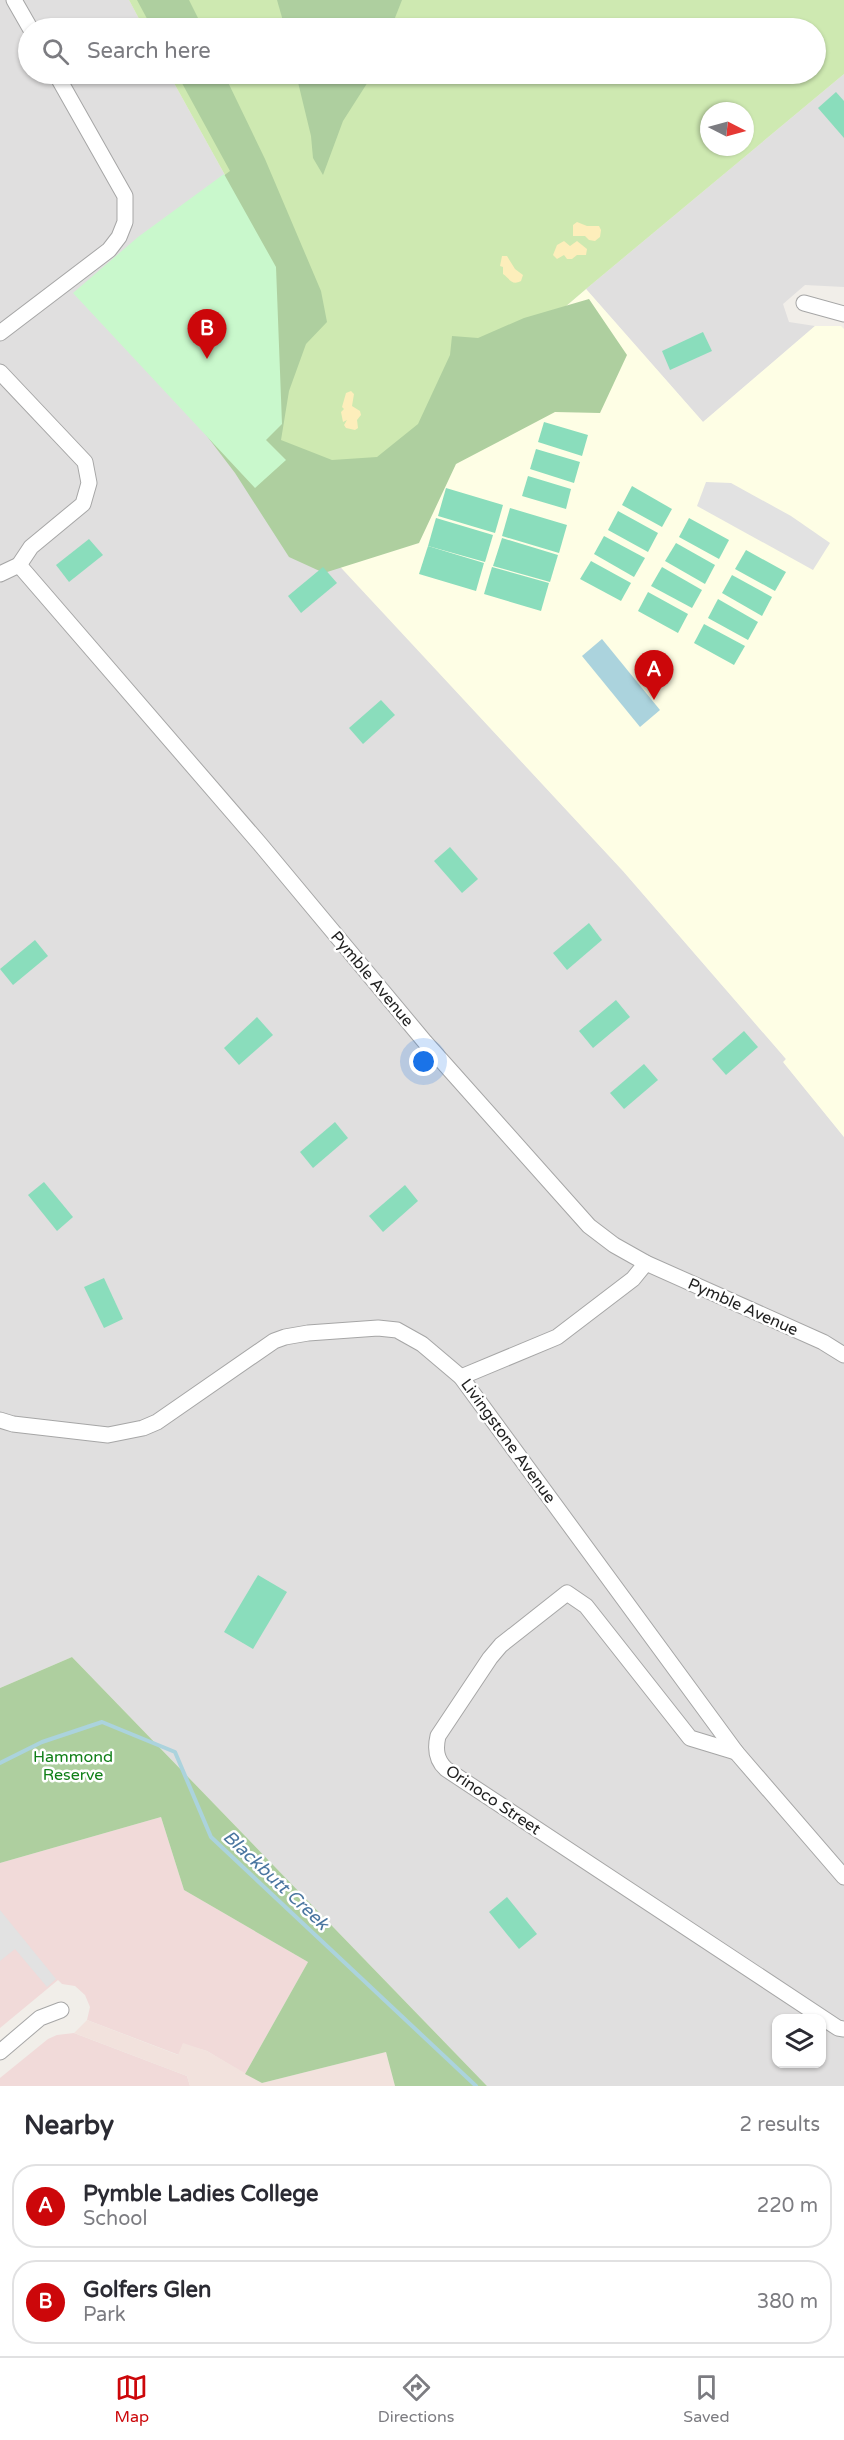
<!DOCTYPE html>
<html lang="en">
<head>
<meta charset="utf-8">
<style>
  body { margin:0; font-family:"Varela Round",sans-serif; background:#f2f2f3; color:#2b2b33 }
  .controls { position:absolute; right:18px; bottom:18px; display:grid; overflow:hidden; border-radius:12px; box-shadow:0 2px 4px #0004 }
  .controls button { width:54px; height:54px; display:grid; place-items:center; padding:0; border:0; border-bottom:2px solid #e1e1e2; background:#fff; color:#2b2b33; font:30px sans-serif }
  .compass { position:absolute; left:700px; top:102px; width:54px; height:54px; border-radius:50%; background:#fff; box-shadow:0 2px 4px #0004; rotate:96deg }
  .you { position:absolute; left:424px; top:1062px; width:21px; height:21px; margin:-15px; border:4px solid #fff; border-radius:50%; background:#1a73e8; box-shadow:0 0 0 9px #1a73e833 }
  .badge { display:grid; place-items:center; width:39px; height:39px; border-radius:50%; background:#cc070a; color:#fff; font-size:20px; font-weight:700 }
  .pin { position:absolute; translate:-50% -50px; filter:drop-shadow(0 2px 3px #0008) }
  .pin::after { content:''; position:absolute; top:32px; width:21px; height:18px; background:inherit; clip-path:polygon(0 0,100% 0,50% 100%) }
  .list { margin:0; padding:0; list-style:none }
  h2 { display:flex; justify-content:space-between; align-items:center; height:78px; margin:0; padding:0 24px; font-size:26px }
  h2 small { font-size:20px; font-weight:400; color:#7c7c81 }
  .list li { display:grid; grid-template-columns:39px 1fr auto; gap:18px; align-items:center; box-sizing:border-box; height:84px; margin:0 12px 12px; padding:0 12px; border:2px solid #e1e1e2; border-radius:24px }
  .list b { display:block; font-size:22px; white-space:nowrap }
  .list p { margin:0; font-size:20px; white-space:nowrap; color:#7c7c81 }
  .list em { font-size:20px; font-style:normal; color:#7c7c81 }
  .icon { flex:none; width:33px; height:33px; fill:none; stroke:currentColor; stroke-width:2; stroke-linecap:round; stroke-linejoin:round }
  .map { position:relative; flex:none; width:844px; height:2086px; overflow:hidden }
  .search { position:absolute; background:#fff; box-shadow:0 2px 4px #0004; left:18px; right:18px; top:18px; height:66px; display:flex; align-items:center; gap:15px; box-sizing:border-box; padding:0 21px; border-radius:33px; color:#7c7c81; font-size:22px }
  .sheet { height:270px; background:#fff }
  nav { display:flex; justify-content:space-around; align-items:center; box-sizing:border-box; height:84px; border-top:2px solid #e1e1e2; background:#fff; font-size:16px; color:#7c7c81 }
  nav a { display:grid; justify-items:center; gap:3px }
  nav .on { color:#cc070a }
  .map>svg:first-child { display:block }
  .residential { fill:#e0dfdf; fill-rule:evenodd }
  .commercial { fill:#f1dad9 }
  .education { fill:#fefee5 }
  .military { fill:#f2e2dd }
  .grass { fill:#cee9b1; fill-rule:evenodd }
  .forest { fill:#aecf9f }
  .sand { fill:#fdeebb }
  .park { fill:#c9f8cc }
  .pitch { fill:#8addbc }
  .parking { fill:#e2e2e2 }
  .water { fill:#abd3dd }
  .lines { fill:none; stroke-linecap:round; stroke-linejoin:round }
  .stream { stroke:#abd3dd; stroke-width:4 }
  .minor-casing { stroke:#a6a6a6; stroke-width:17 }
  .minor { stroke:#fff; stroke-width:15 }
  .labels { text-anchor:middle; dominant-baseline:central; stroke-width:5; stroke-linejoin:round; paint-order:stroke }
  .street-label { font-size:16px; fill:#222; stroke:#fff }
  .park-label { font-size:16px; fill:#107f17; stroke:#fff }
  .water-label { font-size:18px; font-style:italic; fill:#4a76a0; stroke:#fff }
</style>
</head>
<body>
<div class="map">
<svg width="844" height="2086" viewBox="0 0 844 2086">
  <rect width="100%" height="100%" fill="#f1eee9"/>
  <!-- residential -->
  <g class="residential">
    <path d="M0,0H129L144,28H28V74H169L276,267L306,529L623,871L786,1059L784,1063L844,1137V2086H487L72,1657L0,1688ZM776,2018H822V2064H776Z"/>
    <polygon points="844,74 844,287 805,285 783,304 789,322 815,326 703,422 586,289"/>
  </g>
  <!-- commercial -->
  <g class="commercial">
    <polygon points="161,1817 184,1890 308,1962 245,2074 207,2051 183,2044 179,2055 87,2020 90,2007 85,1995 75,1986 62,1984 58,1980 0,2028 0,1863"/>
    <polygon points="74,2033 187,2076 190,2086 0,2086 0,2078 48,2039 57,2035"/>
  </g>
  <!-- education -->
  <polygon class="education" points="586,289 703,422 815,326 841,326 844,329 844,1137 783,1062 786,1059 623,871 305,529"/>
  <!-- military -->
  <polygon class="military" points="87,2020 178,2055 183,2043 207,2051 262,2083 386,2052 395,2086 190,2086 187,2076 74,2033"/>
  <!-- grass -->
  <path class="grass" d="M129,0H844V74L586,289L376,469L344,479L265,440L276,267L169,74H816V28H144ZM709,111H745V147H709Z"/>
  <!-- forest -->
  <g class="forest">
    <polygon points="137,0 189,0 203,28 152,28"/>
    <polygon points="277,0 402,0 391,28 285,28"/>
    <polygon points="177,74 224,74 265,159 321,291 327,322 306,344 289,391 281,440 332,460 377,457 418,424 450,355 452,336 478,338 524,318 589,299 627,355 600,413 555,412 456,464 419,543 324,573 289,557 235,473 178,398 165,219 230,171"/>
    <polygon points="296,74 373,74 343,121 323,175 313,158 311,136"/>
    <polygon points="72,1657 487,2086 395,2086 386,2052 262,2083 245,2074 308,1962 184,1890 161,1817 0,1863 0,1688"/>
  </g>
  <!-- sand -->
  <g class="sand">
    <polygon points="577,222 587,226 599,226 601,230 600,237 595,241 589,240 585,236 573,236 573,225"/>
    <polygon points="564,241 570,246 577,241 587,249 586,255 577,255 572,259 567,259 564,255 557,259 553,255 557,245"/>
    <path d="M502,256H507L515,269L523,275L521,281C512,286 510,279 503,274V267L500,266Z"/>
    <polygon points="351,391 354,394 352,406 360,411 361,415 357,420 358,428 355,430 346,428 344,425 347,420 343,422 341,412 344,409 342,407 346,393"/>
  </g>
  <!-- park -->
  <polygon class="park" points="224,174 276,267 282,424 266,440 286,460 255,488 73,293 138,237"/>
  <!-- pitch -->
  <g class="pitch">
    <polygon points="836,92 844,101 844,138 818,108"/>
    <polygon points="703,332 712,351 670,370 662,351"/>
    <polygon points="544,422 588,435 582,456 538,442"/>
    <polygon points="536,449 580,462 574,483 530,469"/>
    <polygon points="528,476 571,489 566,509 522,496"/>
    <polygon points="632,486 672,509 662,527 622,505"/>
    <polygon points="446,488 503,505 495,533 438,516"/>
    <polygon points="510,508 567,525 559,553 502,536"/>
    <polygon points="618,511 658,533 648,552 608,530"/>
    <polygon points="436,518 493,535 485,562 428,546"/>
    <polygon points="689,518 729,540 719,559 679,537"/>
    <polygon points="604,536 645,558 634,577 594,554"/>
    <polygon points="502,538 558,555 550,582 493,566"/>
    <polygon points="89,539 103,555 69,582 56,565"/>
    <polygon points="676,543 715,565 705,584 665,561"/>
    <polygon points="428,546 484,563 476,591 419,574"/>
    <polygon points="746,550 786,572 775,591 735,569"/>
    <polygon points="591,561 631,583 621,601 580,579"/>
    <polygon points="323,567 337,583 301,613 288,596"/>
    <polygon points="492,567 549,583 541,611 484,594"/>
    <polygon points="662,567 702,590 692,608 651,586"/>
    <polygon points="732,575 772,597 762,616 722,593"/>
    <polygon points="648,592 688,614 678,633 638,611"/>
    <polygon points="718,599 758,622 748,640 708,618"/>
    <polygon points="704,624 745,646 734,665 694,643"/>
    <polygon points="381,700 395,715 363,744 349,728"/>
    <polygon points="450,847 478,879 462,893 434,861"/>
    <polygon points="589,923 602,940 567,970 553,953"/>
    <polygon points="35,940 48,956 13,985 0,969"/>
    <polygon points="616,1000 630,1017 593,1048 579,1031"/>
    <polygon points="257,1017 273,1035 239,1065 224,1048"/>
    <polygon points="744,1031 758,1047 726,1075 712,1059"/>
    <polygon points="644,1064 658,1080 624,1109 610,1093"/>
    <polygon points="335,1122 348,1138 313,1168 300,1152"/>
    <polygon points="44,1182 73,1217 57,1231 28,1195"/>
    <polygon points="405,1185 418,1201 383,1232 369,1216"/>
    <polygon points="104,1278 123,1319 104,1328 84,1287"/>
    <polygon points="258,1575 287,1592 253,1649 224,1632"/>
    <polygon points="507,1897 537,1934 519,1949 489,1912"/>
  </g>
  <!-- parking -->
  <g class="parking">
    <polygon points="706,482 731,483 791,516 830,543 813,570 697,506"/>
    <polygon points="0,1910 56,1979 47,1987 15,1949 0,1961"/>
  </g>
  <!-- water -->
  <polygon class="water" points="602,639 660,710 640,727 582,656"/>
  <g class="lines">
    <!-- stream -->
    <polyline class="stream" points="0,1763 42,1742 102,1722 175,1752 211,1837 476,2086"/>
    <defs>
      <g id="minor">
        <polyline points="14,0 30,28"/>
        <polyline points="804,303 844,314"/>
        <polyline points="0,333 109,250 119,237 125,222 125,196 56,74"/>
        <polyline points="0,372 85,462 89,483 83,504 31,547 19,565 0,574"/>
        <polyline points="19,565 260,844 425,1042 589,1226 614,1245 646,1263 823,1342 844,1355"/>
        <polyline points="461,1377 557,1337 633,1279 646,1263"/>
        <polyline points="0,1420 13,1424 108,1435 143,1428 157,1422 274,1341 285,1337 308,1333 378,1328 397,1330 422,1344 461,1377 736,1752 844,1877"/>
        <path d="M736,1752L690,1738L586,1606L567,1593L501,1645L490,1658L438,1736C435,1749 436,1760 446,1769L838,2028L844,2029"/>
        <polyline points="0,2052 40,2018 61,2010"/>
      </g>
    </defs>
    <!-- minor casing -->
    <use href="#minor" class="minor-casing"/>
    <!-- minor -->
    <use href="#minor" class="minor"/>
  </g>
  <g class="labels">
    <!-- street labels -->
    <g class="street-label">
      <text transform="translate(372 979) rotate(50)">Pymble Avenue</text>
      <text transform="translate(743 1307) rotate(24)">Pymble Avenue</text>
      <text transform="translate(508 1441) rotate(54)">Livingstone Avenue</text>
      <text transform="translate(493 1800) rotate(34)">Orinoco Street</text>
    </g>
    <!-- park labels -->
    <g class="park-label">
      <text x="73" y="1757">Hammond<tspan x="73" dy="18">Reserve</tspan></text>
    </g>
    <!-- water labels -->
    <g class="water-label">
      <text transform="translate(276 1880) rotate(43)">Blackbutt Creek</text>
    </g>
  </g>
</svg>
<div class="controls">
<button><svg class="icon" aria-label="layers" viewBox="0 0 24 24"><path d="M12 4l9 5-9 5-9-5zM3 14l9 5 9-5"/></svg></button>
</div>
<svg class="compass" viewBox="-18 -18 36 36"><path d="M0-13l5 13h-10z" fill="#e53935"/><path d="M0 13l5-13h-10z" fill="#7c7c81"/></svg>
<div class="you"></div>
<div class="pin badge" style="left:654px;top:700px">A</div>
<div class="pin badge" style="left:207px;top:359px">B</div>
<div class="search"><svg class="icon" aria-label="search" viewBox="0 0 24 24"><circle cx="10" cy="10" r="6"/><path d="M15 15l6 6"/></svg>Search here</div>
</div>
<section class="sheet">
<h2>Nearby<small>2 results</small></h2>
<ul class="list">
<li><span class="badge">A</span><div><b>Pymble Ladies College</b><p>School</p></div><em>220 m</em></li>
<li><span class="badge">B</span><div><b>Golfers Glen</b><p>Park</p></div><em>380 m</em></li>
</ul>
</section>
<nav>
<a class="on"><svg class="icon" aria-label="map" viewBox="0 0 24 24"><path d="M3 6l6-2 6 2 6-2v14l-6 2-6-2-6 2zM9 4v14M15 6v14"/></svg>Map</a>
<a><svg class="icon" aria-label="directions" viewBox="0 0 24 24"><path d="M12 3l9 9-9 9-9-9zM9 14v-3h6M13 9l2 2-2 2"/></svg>Directions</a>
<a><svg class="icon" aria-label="saved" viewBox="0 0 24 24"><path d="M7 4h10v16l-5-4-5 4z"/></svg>Saved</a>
</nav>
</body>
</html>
